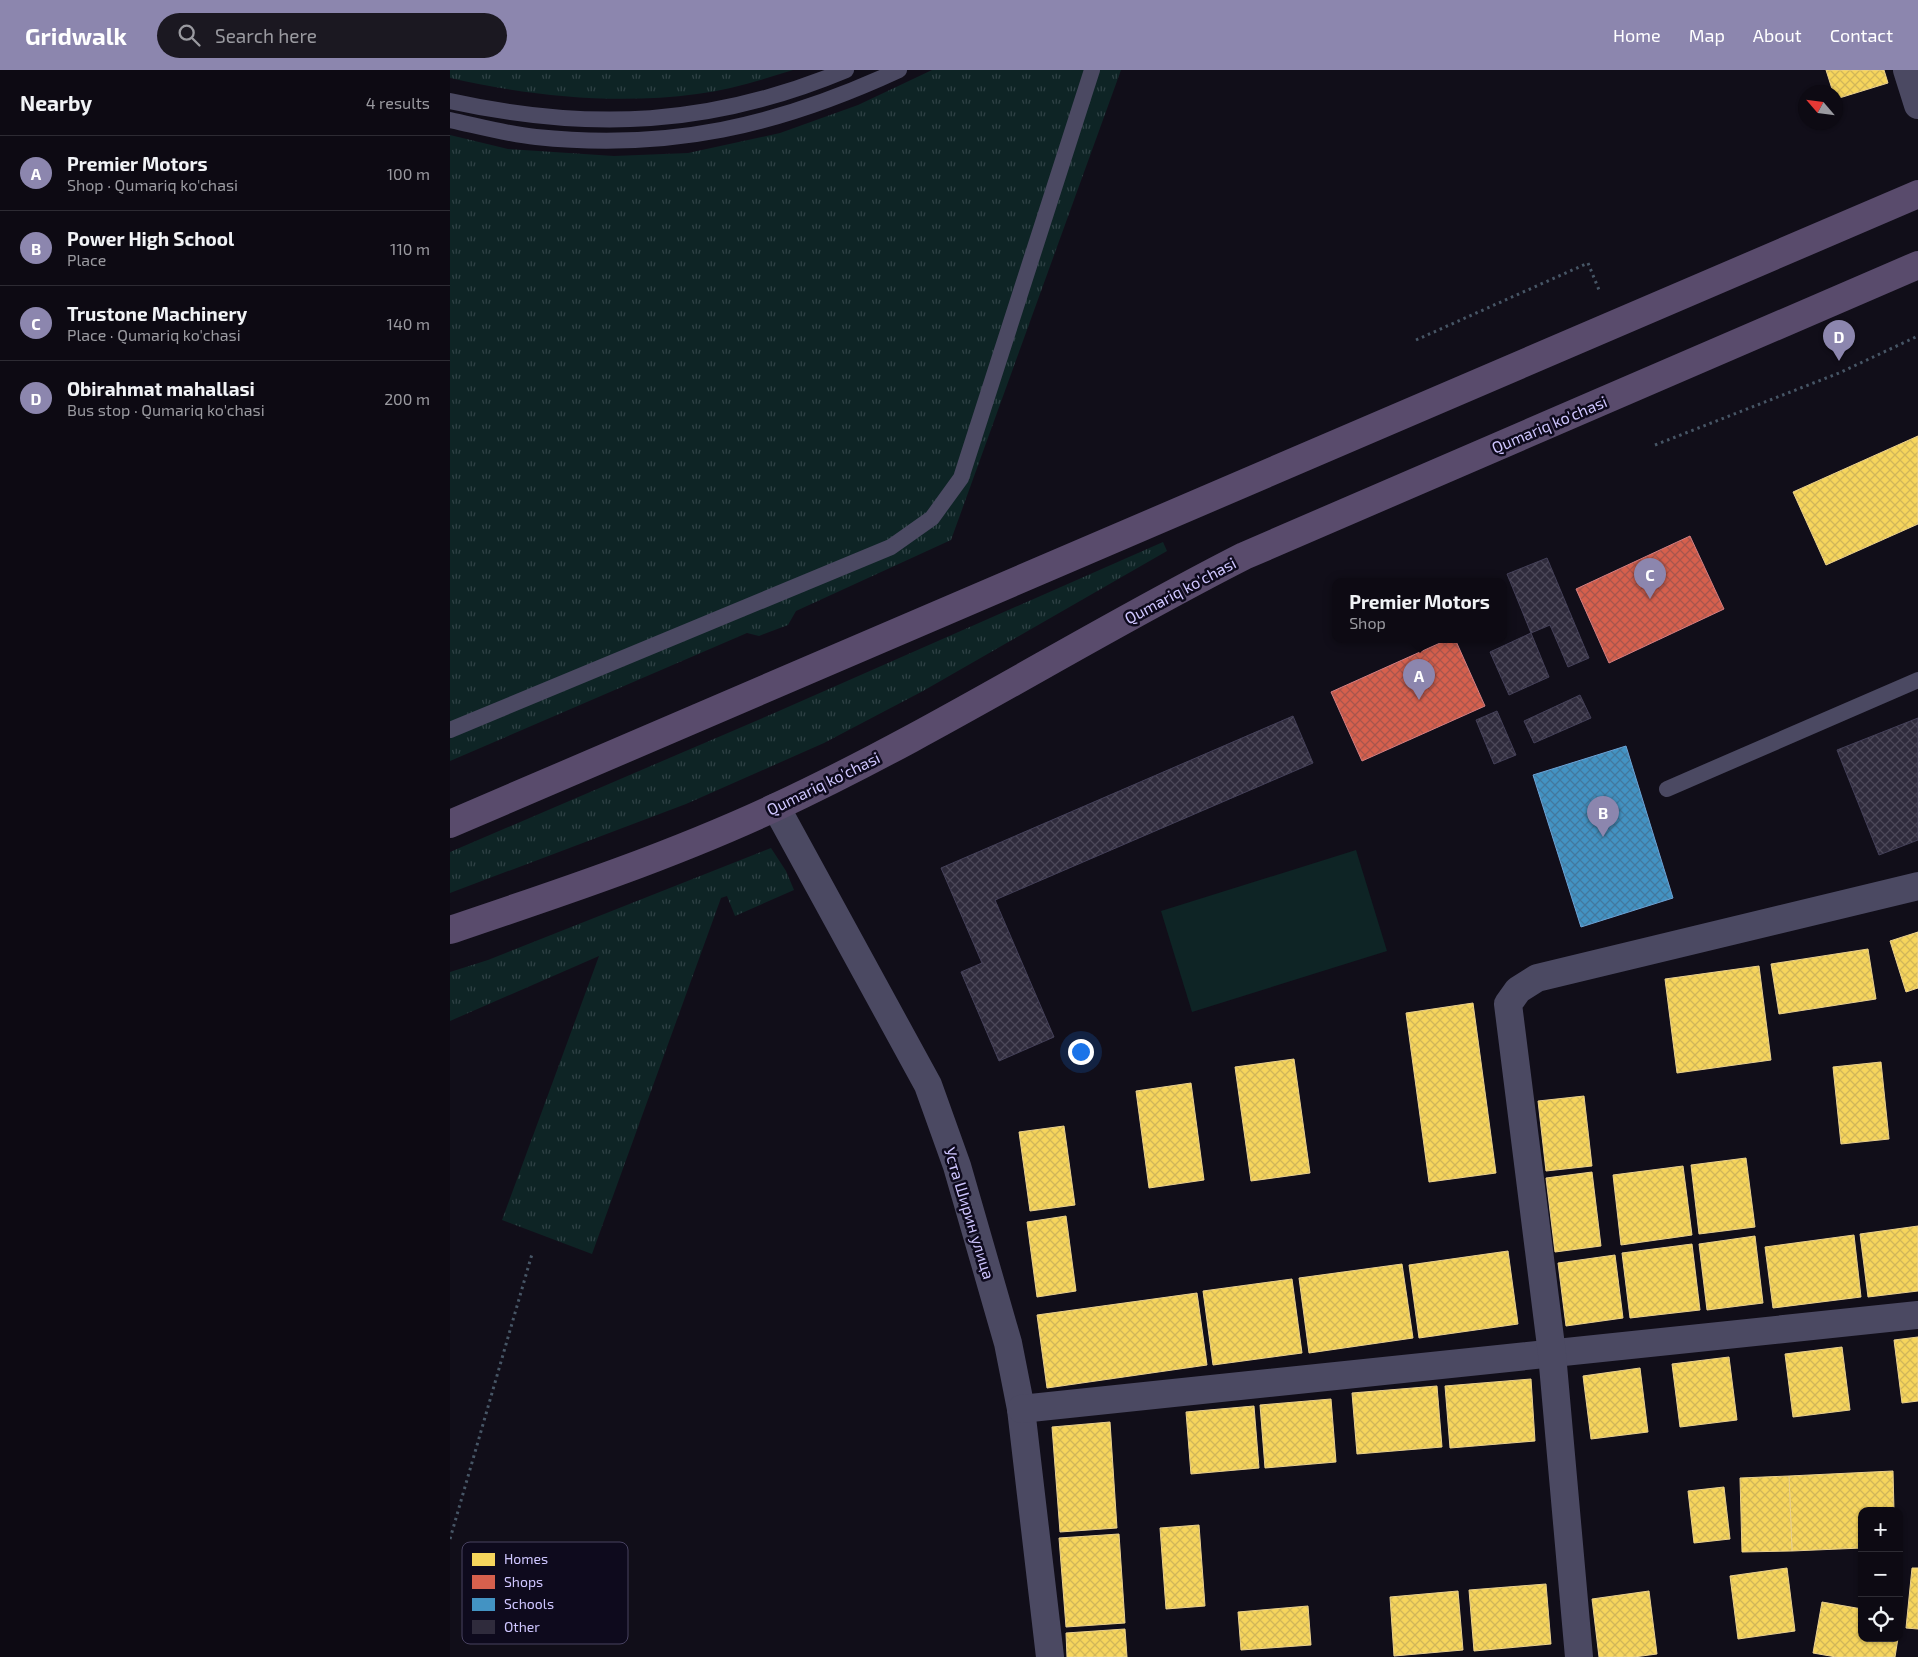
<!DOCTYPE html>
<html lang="en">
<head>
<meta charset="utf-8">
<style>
  body { margin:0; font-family:"Exo 2",sans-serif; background:#1b1821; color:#f1f3f6 }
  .controls { position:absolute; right:15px; bottom:15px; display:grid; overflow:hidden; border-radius:10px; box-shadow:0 1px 4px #0004 }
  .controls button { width:45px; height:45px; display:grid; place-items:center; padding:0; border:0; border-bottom:1px solid #2d2b33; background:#0d0a13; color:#f1f3f6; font:25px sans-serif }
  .compass { position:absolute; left:1348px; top:15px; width:45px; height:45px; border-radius:50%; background:#0d0a13; box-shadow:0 1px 4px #0004; rotate:298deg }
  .you { position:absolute; left:630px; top:981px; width:18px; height:18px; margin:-12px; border:4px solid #fff; border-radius:50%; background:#1a73e8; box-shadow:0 0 0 8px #1a73e833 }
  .badge { display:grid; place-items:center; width:32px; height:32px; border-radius:50%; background:#8c86ae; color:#fff; font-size:16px; font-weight:700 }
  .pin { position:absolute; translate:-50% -41px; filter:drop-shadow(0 1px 2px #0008) }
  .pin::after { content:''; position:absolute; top:26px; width:18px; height:15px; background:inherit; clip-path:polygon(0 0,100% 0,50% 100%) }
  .popup { position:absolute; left:882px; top:508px; width:175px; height:65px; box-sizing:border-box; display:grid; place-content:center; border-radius:10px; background:#0d0a13; filter:drop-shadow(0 1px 4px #0005); font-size:16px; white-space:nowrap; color:#9a9aa0 }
  .popup b { font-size:19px; color:#f1f3f6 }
  .popup::after { content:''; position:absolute; left:50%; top:100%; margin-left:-10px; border:10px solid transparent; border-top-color:#0d0a13 }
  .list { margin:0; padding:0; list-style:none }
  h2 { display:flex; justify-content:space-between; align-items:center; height:65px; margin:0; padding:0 20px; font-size:21px }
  h2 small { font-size:16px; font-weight:400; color:#9a9aa0 }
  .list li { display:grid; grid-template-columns:32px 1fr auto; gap:15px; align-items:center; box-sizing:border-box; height:75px; padding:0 20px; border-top:1px solid #2d2b33 }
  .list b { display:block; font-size:19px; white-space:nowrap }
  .list p { margin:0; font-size:16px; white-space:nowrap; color:#9a9aa0 }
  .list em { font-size:16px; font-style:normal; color:#9a9aa0 }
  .icon { flex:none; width:28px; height:28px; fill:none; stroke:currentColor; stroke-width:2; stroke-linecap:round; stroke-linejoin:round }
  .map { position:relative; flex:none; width:1468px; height:1587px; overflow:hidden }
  header { display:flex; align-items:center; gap:30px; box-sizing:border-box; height:70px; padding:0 25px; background:#8c86ae; color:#fff }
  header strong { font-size:24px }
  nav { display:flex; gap:28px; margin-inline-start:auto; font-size:18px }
  .search { width:350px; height:45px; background:#1b1821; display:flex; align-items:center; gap:12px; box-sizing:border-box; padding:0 18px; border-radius:28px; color:#9a9aa0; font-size:19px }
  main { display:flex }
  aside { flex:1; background:#0d0a13 }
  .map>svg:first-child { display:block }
  .grass { fill:url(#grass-tufts) }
  .garden { fill:#0e2425 }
  .homes { fill:url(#homes-cross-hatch); stroke:#ead08d }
  .shops { fill:url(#shops-cross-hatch); stroke:#d47f82 }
  .schools { fill:url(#schools-cross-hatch); stroke:#6da2d5 }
  .building { fill:url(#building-cross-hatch); stroke:#444058 }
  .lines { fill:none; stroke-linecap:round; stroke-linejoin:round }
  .path { stroke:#475666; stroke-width:3; stroke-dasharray:2.5 4; stroke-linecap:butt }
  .lane { stroke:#4b4962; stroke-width:16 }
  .street { stroke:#4b4962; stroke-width:28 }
  .primary { stroke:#594b6c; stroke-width:28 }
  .labels { text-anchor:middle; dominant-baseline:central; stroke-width:5; stroke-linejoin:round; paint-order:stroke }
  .street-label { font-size:16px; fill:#cfc6ff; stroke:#0e0a1d }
  .key { fill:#0e0a1d; stroke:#484261; stroke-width:1 }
  .key-label { font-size:14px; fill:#cfc6ff }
</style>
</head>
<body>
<header>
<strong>Gridwalk</strong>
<div class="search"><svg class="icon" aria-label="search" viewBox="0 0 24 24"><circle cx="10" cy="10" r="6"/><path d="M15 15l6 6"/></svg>Search here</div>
<nav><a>Home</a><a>Map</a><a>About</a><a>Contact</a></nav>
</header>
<main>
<aside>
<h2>Nearby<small>4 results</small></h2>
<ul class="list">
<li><span class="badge">A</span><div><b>Premier Motors</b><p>Shop · Qumariq ko'chasi</p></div><em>100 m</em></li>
<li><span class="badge">B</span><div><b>Power High School</b><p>Place</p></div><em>110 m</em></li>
<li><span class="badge">C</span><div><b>Trustone Machinery</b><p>Place · Qumariq ko'chasi</p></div><em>140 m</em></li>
<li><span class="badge">D</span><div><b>Obirahmat mahallasi</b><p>Bus stop · Qumariq ko'chasi</p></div><em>200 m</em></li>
</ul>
</aside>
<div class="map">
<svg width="1468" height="1587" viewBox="0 0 1468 1587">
  <defs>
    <pattern id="grass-tufts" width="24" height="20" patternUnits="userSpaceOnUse" patternTransform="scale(1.25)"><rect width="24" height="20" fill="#0e2425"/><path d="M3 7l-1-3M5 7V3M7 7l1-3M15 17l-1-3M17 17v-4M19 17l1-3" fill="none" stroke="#304246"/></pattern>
    <pattern id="homes-cross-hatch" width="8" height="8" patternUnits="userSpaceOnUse" patternTransform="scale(1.25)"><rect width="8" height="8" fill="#f6d55c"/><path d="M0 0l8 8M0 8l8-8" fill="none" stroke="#d1b659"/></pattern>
    <pattern id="shops-cross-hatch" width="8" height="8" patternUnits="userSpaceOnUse" patternTransform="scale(1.25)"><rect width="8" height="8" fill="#d6604d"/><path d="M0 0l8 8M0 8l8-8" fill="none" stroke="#a8554d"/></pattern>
    <pattern id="schools-cross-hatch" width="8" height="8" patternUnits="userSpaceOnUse" patternTransform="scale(1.25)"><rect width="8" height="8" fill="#4393c3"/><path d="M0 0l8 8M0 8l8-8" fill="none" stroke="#42799f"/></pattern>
    <pattern id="building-cross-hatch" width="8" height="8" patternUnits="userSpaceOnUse" patternTransform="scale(1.25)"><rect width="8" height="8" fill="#2f2b3c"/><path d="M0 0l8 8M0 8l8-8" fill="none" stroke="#4c4859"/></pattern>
  </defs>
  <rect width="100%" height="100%" fill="#110e19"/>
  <!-- grass -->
  <g class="grass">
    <path d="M0,0H343C311,10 279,20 247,24C165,35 80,26 0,8Z"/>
    <polygon points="482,0 671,0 501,470 346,541 338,555 309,566 297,563 0,691 0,65 58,79 164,86 238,83 330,63 408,35"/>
    <polygon points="713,472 717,481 473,621 374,673 236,734 0,823 0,782 322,644"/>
    <polygon points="321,778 336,801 344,820 285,846 277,826 271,828 142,1184 52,1150 149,886 0,951 0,902 38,890"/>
  </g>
  <!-- garden -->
  <polygon class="garden" points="906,780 937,881 742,942 711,841"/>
  <!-- homes -->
  <g class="homes">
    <polygon points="1376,0 1434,0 1438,13 1386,29 1386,22 1383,22"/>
    <polygon points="1468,366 1468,454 1376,495 1343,422"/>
    <polygon points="1468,862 1468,918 1456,922 1440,871"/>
    <polygon points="1418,879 1426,929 1329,944 1321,894"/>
    <polygon points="1309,896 1321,990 1227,1003 1215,909"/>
    <polygon points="1023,933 1046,1103 979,1112 956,943"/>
    <polygon points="844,989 860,1103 801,1111 785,997"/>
    <polygon points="1431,992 1439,1069 1391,1074 1383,997"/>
    <polygon points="741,1013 754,1110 699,1118 686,1021"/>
    <polygon points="1134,1026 1142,1096 1096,1101 1088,1031"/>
    <polygon points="614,1056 625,1135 580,1141 569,1062"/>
    <polygon points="1296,1088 1305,1157 1249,1164 1241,1095"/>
    <polygon points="1233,1096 1242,1165 1171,1175 1163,1105"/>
    <polygon points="1142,1102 1151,1176 1105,1182 1096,1108"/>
    <polygon points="616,1146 626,1221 587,1227 577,1152"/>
    <polygon points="1468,1156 1468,1221 1418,1227 1410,1164"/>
    <polygon points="1404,1165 1411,1227 1323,1238 1315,1177"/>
    <polygon points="1305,1166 1313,1233 1257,1240 1249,1174"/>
    <polygon points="1242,1174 1250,1240 1180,1248 1172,1183"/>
    <polygon points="1058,1181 1068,1254 969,1268 959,1195"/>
    <polygon points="1165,1185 1173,1248 1116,1256 1108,1193"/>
    <polygon points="952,1194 963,1268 859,1283 849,1208"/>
    <polygon points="842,1209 852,1283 763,1295 753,1221"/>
    <polygon points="747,1223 757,1295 597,1318 587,1245"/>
    <polygon points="1468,1267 1468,1331 1452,1333 1444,1270"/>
    <polygon points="1392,1277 1400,1340 1343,1347 1335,1284"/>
    <polygon points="1279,1287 1287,1350 1230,1357 1222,1294"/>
    <polygon points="1190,1298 1198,1362 1141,1369 1133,1306"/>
    <polygon points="1081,1309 1085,1371 1000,1378 995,1316"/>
    <polygon points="987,1316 992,1377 907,1384 902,1323"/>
    <polygon points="881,1329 886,1392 815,1398 810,1335"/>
    <polygon points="804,1336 809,1398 741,1404 736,1342"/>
    <polygon points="660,1352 667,1458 610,1462 602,1357"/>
    <polygon points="1443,1401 1444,1441 1412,1441 1412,1478 1342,1481 1339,1406"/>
    <polygon points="1339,1406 1342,1481 1292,1482 1290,1408"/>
    <polygon points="1274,1417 1280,1469 1244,1473 1238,1421"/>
    <polygon points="749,1455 755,1536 716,1539 710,1458"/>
    <polygon points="669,1464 675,1553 616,1557 609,1468"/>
    <polygon points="1337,1498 1345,1561 1288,1569 1280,1506"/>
    <polygon points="1462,1498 1468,1498 1468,1559 1456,1558"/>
    <polygon points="1096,1514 1101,1574 1024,1581 1019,1520"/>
    <polygon points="1008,1521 1013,1580 944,1586 940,1527"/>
    <polygon points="1199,1521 1207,1584 1184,1587 1149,1587 1142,1529"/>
    <polygon points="1372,1532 1412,1539 1412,1568 1448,1568 1445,1587 1386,1587 1363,1583"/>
    <polygon points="858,1536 861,1575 791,1580 788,1542"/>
    <polygon points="675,1559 677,1587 617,1587 616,1563"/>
  </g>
  <!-- shops -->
  <g class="shops">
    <polygon points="1240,466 1274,539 1159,593 1126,519"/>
    <polygon points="999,569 1005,569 1035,636 912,691 881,622"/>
  </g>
  <!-- schools -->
  <polygon class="schools" points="1176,676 1223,828 1131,857 1083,705"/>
  <!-- building -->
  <g class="building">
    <polygon points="1097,488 1139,588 1118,597 1100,555 1081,563 1057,504"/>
    <polygon points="1081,563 1099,607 1059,625 1040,582"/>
    <polygon points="1130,625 1141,648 1084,673 1074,651"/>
    <polygon points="1047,641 1066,685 1044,694 1026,650"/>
    <polygon points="843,646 863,693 545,830 604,967 549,991 511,902 532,893 491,798"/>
    <polygon points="1468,648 1468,770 1429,785 1387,680"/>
  </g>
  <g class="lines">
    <!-- path -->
    <g class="path">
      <polyline points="966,270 1138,193 1149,220"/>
      <polyline points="1205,375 1389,303 1468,266"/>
      <polyline points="0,1469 82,1184"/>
    </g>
    <!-- lane -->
    <g class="lane">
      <path d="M0,31C141,62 262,56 396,0"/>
      <path d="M0,50C28,56 57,64 86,67C219,81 328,56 449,0"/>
      <polyline points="0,660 441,477 482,448 511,408 642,0"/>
      <polyline points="1217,719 1468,610"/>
    </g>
    <!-- street -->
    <g class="street">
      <polyline points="1457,0 1468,35"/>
      <polyline points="326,737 478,1015 507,1096 558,1273 571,1339 600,1587"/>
      <polyline points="571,1339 1468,1245"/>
      <polyline points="1129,1587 1102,1284 1058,934 1068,920 1087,908 1468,816"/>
    </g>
    <!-- primary -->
    <g class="primary">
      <polyline points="0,754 1468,124"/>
      <path d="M0,860C110,823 221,786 326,737C487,662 636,566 794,486L1468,195"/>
    </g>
  </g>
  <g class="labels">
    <!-- street labels -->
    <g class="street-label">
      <text transform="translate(1099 354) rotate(-23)">Qumariq ko'chasi</text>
      <text transform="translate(730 520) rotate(-28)">Qumariq ko'chasi</text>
      <text transform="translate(373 713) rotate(-26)">Qumariq ko'chasi</text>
      <text transform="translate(520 1143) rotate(73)">Уста Ширин улица</text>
    </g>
  </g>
  <!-- legend -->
  <rect x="12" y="1472" width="166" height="102" rx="8" class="key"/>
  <rect x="22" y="1483" width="23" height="13" fill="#f6d55c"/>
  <rect x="22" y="1505" width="23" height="14" fill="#d6604d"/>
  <rect x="22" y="1528" width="23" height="13" fill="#4393c3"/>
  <rect x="22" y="1550" width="23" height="14" fill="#2f2b3c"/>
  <g class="key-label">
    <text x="54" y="1494">Homes</text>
    <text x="54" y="1517">Shops</text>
    <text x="54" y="1539">Schools</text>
    <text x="54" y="1562">Other</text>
  </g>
</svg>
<div class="controls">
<button>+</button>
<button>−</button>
<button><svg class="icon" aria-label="locate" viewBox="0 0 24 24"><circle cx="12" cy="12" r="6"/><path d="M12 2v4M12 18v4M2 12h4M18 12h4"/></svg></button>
</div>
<svg class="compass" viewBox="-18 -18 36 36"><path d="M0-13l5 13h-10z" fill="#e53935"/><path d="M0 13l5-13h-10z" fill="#9a9aa0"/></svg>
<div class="you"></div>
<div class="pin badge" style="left:969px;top:630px">A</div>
<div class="popup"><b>Premier Motors</b>Shop</div>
<div class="pin badge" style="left:1153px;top:767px">B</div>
<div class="pin badge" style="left:1200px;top:529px">C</div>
<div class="pin badge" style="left:1389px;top:291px">D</div>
</div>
</main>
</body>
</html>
